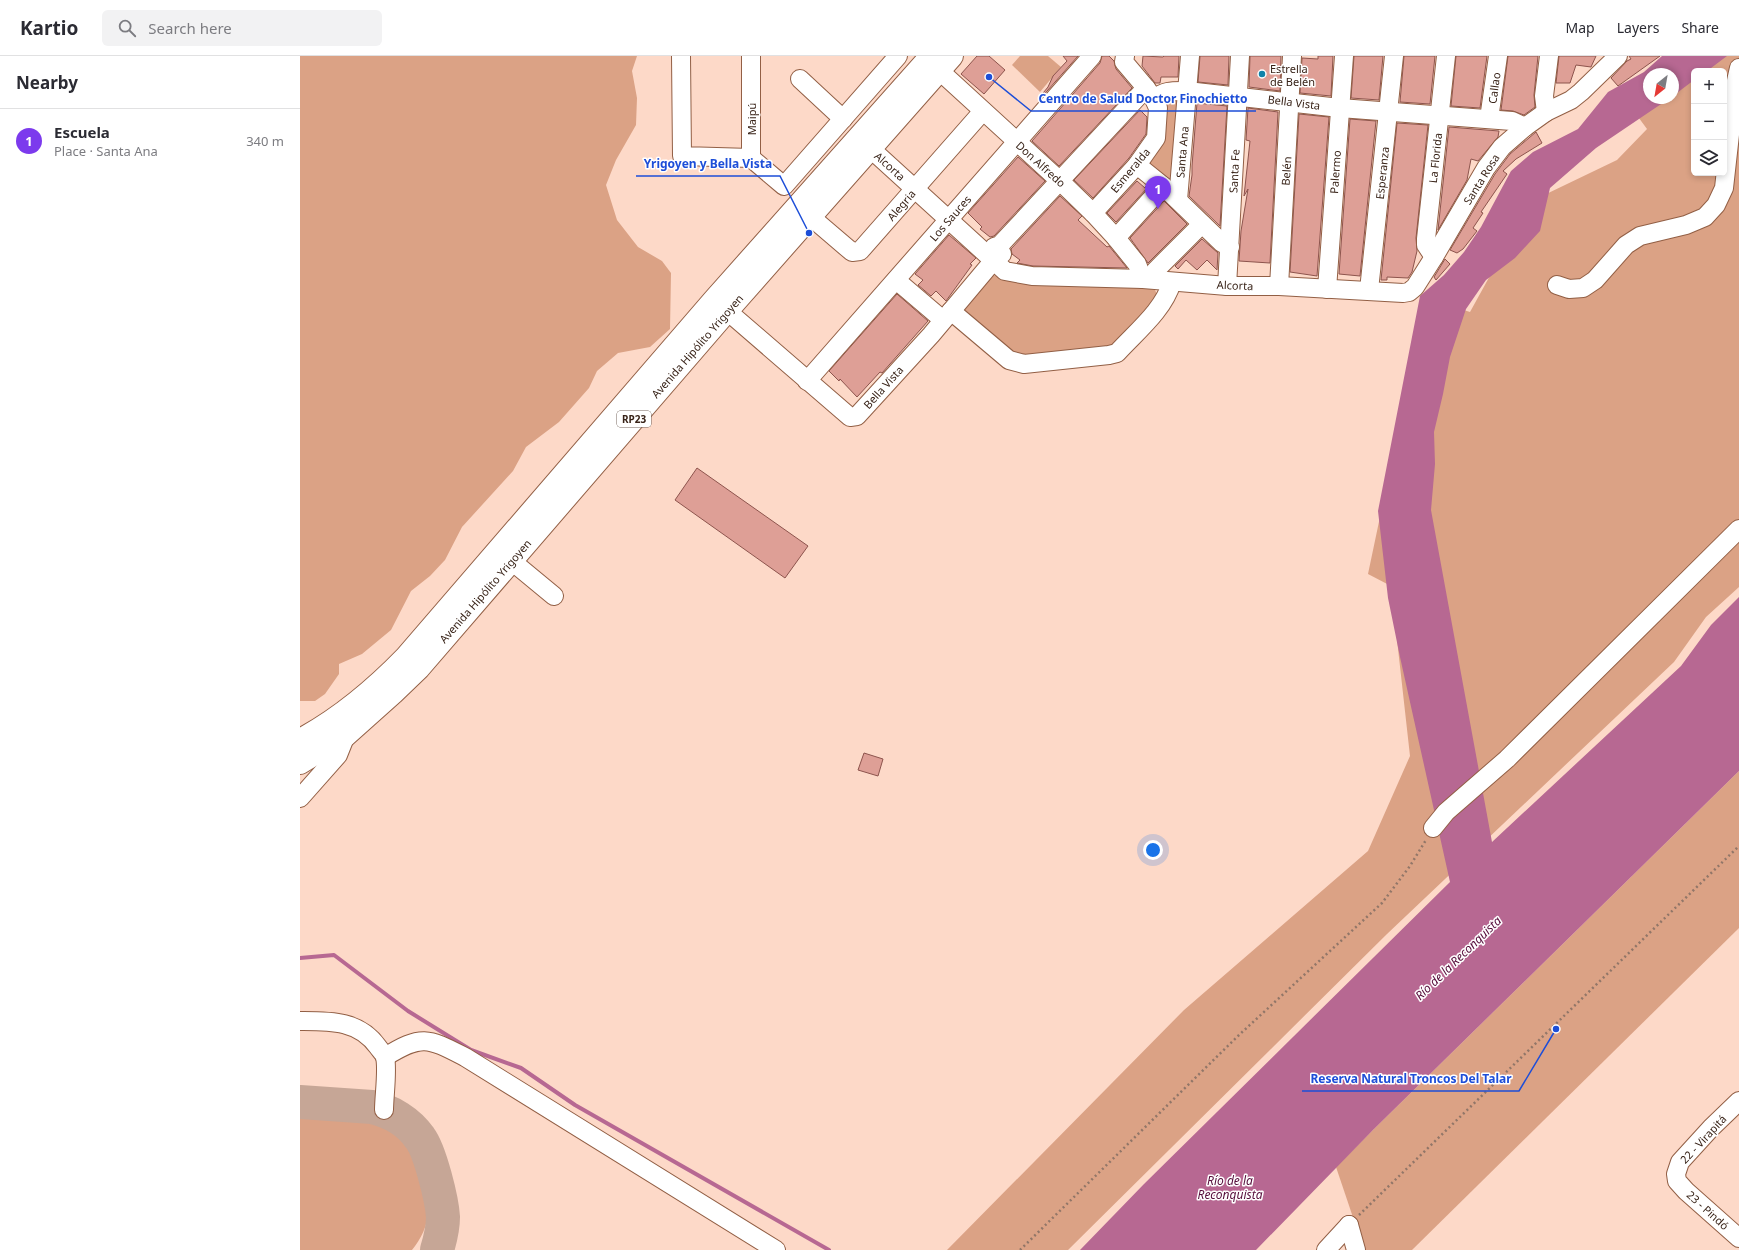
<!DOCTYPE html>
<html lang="en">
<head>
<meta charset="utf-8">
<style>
  body { margin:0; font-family:"Noto Sans",sans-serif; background:#f2f2f3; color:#2b2b33 }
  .controls { position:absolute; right:12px; top:12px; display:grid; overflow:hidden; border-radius:6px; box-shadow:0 2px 6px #0003 }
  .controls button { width:36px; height:36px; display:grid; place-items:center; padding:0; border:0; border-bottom:1px solid #e1e1e2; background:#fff; color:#2b2b33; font:20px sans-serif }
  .compass { position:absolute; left:1343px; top:12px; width:36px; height:36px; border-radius:50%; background:#fff; box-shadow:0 2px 6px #0003; rotate:211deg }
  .you { position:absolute; left:853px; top:794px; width:14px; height:14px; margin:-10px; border:3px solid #fff; border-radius:50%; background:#1a73e8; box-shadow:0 0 0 6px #1a73e833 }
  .badge { display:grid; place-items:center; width:26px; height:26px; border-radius:50%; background:#7c3aed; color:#fff; font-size:13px; font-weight:700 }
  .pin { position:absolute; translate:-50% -33px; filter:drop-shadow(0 1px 2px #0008) }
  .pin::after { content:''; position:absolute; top:21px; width:14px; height:12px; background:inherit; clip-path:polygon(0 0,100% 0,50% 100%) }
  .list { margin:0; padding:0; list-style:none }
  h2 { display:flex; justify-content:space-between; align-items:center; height:52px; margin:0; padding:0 16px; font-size:17px }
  h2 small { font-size:13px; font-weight:400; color:#7c7c81 }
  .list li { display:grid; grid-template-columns:26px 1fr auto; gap:12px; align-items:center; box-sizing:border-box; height:64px; padding:0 16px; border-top:1px solid #e1e1e2 }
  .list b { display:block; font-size:15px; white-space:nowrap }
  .list p { margin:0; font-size:13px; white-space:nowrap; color:#7c7c81 }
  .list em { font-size:13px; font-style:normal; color:#7c7c81 }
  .icon { flex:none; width:22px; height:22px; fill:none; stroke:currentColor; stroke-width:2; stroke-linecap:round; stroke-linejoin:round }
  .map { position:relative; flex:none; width:1439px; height:1194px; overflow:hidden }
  header { display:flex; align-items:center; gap:24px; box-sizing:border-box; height:56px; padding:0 20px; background:#fff; border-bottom:1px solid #e1e1e2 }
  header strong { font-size:19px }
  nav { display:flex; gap:22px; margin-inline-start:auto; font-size:14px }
  .search { width:280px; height:36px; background:#f2f2f3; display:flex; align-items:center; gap:10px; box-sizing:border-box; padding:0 14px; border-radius:6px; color:#7c7c81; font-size:15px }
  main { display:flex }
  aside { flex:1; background:#fff }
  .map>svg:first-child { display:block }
  .green { fill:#dba285; fill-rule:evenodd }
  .water { fill:#b76892 }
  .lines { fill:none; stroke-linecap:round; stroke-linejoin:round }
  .stream { stroke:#b76892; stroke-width:4 }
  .taxiway { stroke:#c6a696; stroke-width:34 }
  .building { fill:#de9f96; stroke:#8d544d }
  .minor-casing { stroke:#925f45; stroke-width:20 }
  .major-casing { stroke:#925f45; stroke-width:24 }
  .path { stroke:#917668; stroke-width:2.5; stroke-dasharray:2 3; stroke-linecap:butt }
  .minor { stroke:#fff; stroke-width:18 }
  .major { stroke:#fff; stroke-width:22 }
  .poi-dot { fill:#0e83a9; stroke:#fff; stroke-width:1.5 }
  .labels { text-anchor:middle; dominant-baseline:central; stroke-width:3; stroke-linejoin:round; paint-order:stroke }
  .shield { fill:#fff; stroke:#74655d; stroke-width:1 }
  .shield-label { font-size:10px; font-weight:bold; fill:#382318 }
  .poi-label { font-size:11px; fill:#382318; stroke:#fff; text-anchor:start }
  .street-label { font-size:11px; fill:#382318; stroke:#fff }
  .water-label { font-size:12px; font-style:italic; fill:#550c3a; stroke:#fff }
  .leader { fill:none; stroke:#1d4ed8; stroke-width:1.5 }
  .callout-dot { fill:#1d4ed8; stroke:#fff; stroke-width:1.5 }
  .callout-label { font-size:12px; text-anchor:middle; font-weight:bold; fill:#1d4ed8; stroke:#fff; stroke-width:3; stroke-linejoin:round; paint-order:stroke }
</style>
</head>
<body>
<header>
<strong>Kartio</strong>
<div class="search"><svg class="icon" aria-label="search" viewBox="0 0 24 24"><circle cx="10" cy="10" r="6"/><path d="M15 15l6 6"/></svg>Search here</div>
<nav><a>Map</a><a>Layers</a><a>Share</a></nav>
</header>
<main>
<aside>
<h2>Nearby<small></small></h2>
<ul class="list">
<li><span class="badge">1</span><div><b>Escuela</b><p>Place · Santa Ana</p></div><em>340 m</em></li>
</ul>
</aside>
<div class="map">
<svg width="1439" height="1194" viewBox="0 0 1439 1194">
  <rect width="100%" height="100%" fill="#fdd9c8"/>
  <!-- green -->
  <g class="green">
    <polygon points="0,0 337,0 332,15 337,42 336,69 316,104 306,129 317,164 338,191 362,205 371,217 370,273 350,291 318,297 297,315 289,332 259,366 226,391 213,415 162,471 145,504 130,520 111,535 91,574 62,598 39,608 39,618 25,638 15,645 0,645"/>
    <polygon points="720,0 748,0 761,11 740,36 712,9"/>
    <path d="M1363,0H1439V531L1406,561L1374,606L1087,878L768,1194H647L884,954L1068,795L1110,700L1091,530L1068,518L1126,242L1170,256L1197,207L1240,141L1317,104L1347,73L1322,39ZM1394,15H1424V117H1394ZM1349,18H1373V42H1349Z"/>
    <polygon points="876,43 878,48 871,130 847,110 863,45"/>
    <polygon points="692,219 763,229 846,232 855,234 859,242 814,293 727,301 715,298 667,258 664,251"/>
    <polygon points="1439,715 1439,872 1112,1194 1064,1194 1036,1111 1073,1074"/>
    <path d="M0,1059C41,1061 94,1056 114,1101C118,1111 120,1123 122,1134C124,1140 128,1148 128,1155C128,1169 121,1183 112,1194H0Z"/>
  </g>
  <!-- water -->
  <polygon class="water" points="1362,0 1427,0 1407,15 1394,15 1394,24 1373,40 1373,18 1349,18 1349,42 1370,42 1296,92 1250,132 1240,175 1215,202 1186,224 1166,253 1150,301 1143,338 1134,376 1135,408 1131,454 1192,786 1381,610 1411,569 1439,541 1439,715 1073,1074 956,1194 780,1194 844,1128 1150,826 1100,601 1088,542 1078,455 1120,240 1144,219 1164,196 1181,171 1211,115 1233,96 1278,73 1308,36 1344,16"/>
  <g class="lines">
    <!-- stream -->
    <polyline class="stream" points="0,902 34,899 108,955 171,994 221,1012 275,1049 529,1194"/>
    <!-- taxiway -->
    <path class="taxiway" d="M0,1046L72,1051C91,1055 109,1066 120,1082C130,1095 142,1144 143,1161C143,1172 140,1184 137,1194"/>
  </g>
  <!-- building -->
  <g class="building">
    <polygon points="677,0 689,0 705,14 684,38 661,18"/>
    <polygon points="763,0 778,0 740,43 739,42 748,31 753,20 767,5"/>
    <polygon points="802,0 809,0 814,5 816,13 832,32 759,110 732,85 800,7"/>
    <polygon points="843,0 863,1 864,0 879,0 878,21 861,21 860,27 855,27 842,10"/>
    <polygon points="900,0 929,0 928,29 898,26"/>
    <polygon points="950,0 981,0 980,35 949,31"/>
    <polygon points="1018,0 1033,0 1031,40 1000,37 1002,2 1018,3"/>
    <polygon points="1054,0 1083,0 1079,44 1051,42"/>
    <polygon points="1104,0 1135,0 1130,48 1100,46"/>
    <polygon points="1156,0 1187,0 1180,52 1151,50"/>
    <polygon points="1208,0 1238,0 1234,39 1235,51 1224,59 1213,55 1201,54"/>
    <polygon points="1259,0 1296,0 1291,11 1276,9 1270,27 1256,27"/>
    <polygon points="1329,0 1360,0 1318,30 1311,22 1327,5 1331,3"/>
    <polygon points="897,47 927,50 920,170 889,140 892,119 892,110"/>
    <polygon points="948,52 978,56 970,207 939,205 941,175 948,133 944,140 950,85 946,84"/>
    <polygon points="840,54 847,61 846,78 829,102 793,142 774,124"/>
    <polygon points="999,58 1029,61 1017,220 990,216"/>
    <polygon points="1050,63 1076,65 1060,220 1039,218"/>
    <polygon points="1097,67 1128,69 1116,182 1117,195 1112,216 1108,222 1087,221 1087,224 1081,224"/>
    <polygon points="1149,71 1199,75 1198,81 1178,105 1171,103 1167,124 1138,174"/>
    <polygon points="1236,76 1242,87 1216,103 1203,115 1207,118 1181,156 1183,157 1173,172 1177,175 1163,193 1157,197 1150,194 1195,118 1210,98"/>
    <polygon points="718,101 745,125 694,180 690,181 680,173 682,171 668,157"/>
    <polygon points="837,125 845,132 846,130 848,131 816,166 807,157"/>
    <polygon points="760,140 782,160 778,164 807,191 809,190 827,212 733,210 717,207 720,204 712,198 711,193"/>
    <polygon points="864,145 887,168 848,207 830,182"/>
    <polygon points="649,179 676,202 670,208 672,209 646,245 636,235 631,240 618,229 623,224 615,218"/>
    <polygon points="902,183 918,197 917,214 907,204 897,214 886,204 878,213 875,210"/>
    <polygon points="1145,203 1150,208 1136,224 1134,221"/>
    <polygon points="597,238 628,265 582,317 580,316 557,341 540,323 539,325 529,315"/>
    <polygon points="397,412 508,490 485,522 375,444"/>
    <polygon points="564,697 583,703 578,720 558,714"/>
  </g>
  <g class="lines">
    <defs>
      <g id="minor">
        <polyline points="381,0 382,100 451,102"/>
        <polyline points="451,0 451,102"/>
        <polyline points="825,0 824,6 846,32"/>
        <polyline points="630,6 760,125 793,157 816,182 837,208 843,223"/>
        <polyline points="500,23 543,63"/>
        <path d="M854,43C865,34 873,35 887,35L1040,52L1212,65L1225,71"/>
        <polyline points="1246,56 1244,40 1249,0"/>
        <polyline points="1189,63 1198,0"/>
        <polyline points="571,93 705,215 732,220 843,223 927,230 979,230 1103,237 1109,236 1115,231 1134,201 1186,112 1202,91 1225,71 1246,56 1271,44 1281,36 1318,0"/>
        <polyline points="451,102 484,130 598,0"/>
        <polyline points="837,109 863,130 922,187 930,191"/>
        <polyline points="878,144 890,0"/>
        <polyline points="511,161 552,196 560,195 683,55"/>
        <polyline points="816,182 863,130"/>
        <polyline points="694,191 700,189 846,32 854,43 858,52 856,82 837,109 793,157"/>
        <polyline points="1134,201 1126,189 1126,183 1146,0"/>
        <polyline points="854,223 855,215 902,168"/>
        <polyline points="596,224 643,264"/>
        <polyline points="1257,229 1269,233 1283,232 1295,224 1326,189 1340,180 1386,169 1405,161 1416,149 1424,132 1436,25 1439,12"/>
        <polyline points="927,230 940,0"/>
        <polyline points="979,230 992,0"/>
        <polyline points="1027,233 1044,0"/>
        <polyline points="1069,234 1094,0"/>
        <polyline points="418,247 550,361 557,360 631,279 694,204 702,198"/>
        <path d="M651,255L709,304L724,308L809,299L817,297C837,275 863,255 872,226"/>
        <polyline points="507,325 792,0"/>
        <polyline points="202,497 254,540"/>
        <polyline points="0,742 38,699 46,679"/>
        <polyline points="1133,772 1146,756 1207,703 1439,473"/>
        <path d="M0,965C30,965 59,964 78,991C80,994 84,998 85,1001C88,1013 84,1041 84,1054"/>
        <path d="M85,1001C122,978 128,982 165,1001L476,1194"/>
        <polyline points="1439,1045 1411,1072 1380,1106 1376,1118 1377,1125 1386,1135 1439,1182"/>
        <polyline points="1049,1169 1056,1194"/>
        <polyline points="1026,1194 1049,1169"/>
      </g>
      <g id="major">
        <path d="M0,684C41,662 74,634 106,601L414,244L631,0"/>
        <polyline points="0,707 46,679 93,637 119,612 427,255 652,0"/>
      </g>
    </defs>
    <!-- minor casing -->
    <use href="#minor" class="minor-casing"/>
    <!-- major casing -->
    <use href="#major" class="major-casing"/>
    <!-- path -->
    <g class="path">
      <polyline points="1059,1159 1439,790"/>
      <polyline points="720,1194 939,979 1082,847 1110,810 1126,784"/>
    </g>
    <!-- minor -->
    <use href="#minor" class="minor"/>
    <!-- major -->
    <use href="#major" class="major"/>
  </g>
  <!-- markers -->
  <circle class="poi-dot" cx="962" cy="18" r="4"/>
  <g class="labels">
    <!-- shield labels -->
    <rect class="shield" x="317" y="355" width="34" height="16" rx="3"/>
    <g class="shield-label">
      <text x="334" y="363">RP23</text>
    </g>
    <!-- poi labels -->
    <g class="poi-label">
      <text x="970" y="12">Estrella<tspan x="970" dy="13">de Belén</tspan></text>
    </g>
    <!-- street labels -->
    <g class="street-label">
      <text transform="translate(1194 32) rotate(-82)">Callao</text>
      <text transform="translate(994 46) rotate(7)">Bella Vista</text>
      <text transform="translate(451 63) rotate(-90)">Maipú</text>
      <text transform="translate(882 96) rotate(-85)">Santa Ana</text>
      <text transform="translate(1135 102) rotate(-84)">La Florida</text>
      <text transform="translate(741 108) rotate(42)">Don Alfredo</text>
      <text transform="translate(590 110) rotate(42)">Alcorta</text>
      <text transform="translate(830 114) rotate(-50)">Esmeralda</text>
      <text transform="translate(934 115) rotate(-87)">Santa Fe</text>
      <text transform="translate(986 115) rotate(-86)">Belén</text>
      <text transform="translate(1035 116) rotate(-86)">Palermo</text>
      <text transform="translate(1082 117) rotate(-84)">Esperanza</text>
      <text transform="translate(1181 123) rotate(-58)">Santa Rosa</text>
      <text transform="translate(601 149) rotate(-49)">Alegria</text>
      <text transform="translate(650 162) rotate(-49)">Los Sauces</text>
      <text transform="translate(935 229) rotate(2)">Alcorta</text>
      <text transform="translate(397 290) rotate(-49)">Avenida Hipólito Yrigoyen</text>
      <text transform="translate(583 331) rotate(-48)">Bella Vista</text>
      <text transform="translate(185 535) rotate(-49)">Avenida Hipólito Yrigoyen</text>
      <text transform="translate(1403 1083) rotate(-47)">22 - Virapitá</text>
      <text transform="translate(1408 1154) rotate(42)">23 - Pindó</text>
    </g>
    <!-- water labels -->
    <g class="water-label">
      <text transform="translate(1158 902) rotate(-44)">Río de la Reconquista</text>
      <text x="930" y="1124">Río de la<tspan x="930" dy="14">Reconquista</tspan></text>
    </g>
  </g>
  <!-- callouts -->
  <path class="leader" d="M689 21L731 55H956M509 177L480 120H336M1256 973L1219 1035H1002"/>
  <g class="callout-dot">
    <circle cx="689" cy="21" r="4"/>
    <circle cx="509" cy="177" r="4"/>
    <circle cx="1256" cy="973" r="4"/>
  </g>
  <g class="callout-label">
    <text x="843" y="47">Centro de Salud Doctor Finochietto</text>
    <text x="408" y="112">Yrigoyen y Bella Vista</text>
    <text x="1111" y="1027">Reserva Natural Troncos Del Talar</text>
  </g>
</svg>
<div class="controls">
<button>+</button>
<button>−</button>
<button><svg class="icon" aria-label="layers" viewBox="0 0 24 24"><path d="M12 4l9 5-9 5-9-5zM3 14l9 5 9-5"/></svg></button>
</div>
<svg class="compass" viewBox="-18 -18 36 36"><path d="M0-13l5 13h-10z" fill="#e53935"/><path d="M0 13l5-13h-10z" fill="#7c7c81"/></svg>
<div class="you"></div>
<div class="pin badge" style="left:858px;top:153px">1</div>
</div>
</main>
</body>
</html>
